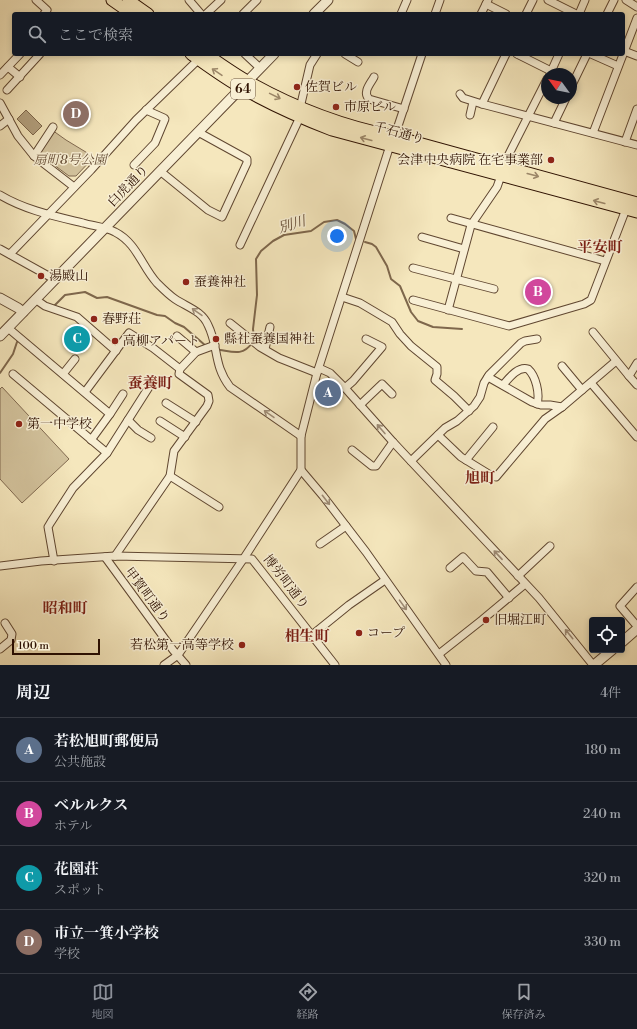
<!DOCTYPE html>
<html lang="ja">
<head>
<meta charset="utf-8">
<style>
  body { margin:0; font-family:"Libre Bodoni","Noto Serif JP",serif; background:#20242c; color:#f1f3f6 }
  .controls { position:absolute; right:12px; bottom:12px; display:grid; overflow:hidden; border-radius:4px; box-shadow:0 2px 6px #0003 }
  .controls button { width:36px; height:36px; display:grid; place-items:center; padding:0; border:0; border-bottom:1px solid #363941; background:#171b24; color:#f1f3f6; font:20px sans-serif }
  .compass { position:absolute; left:541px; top:68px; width:36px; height:36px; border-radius:50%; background:#171b24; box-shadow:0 2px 6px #0003; rotate:303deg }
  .scale { position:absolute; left:12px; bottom:10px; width:88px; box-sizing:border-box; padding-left:4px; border:2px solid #2f1202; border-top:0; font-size:11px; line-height:14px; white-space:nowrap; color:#2f1202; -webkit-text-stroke:3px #f8efd4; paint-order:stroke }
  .you { position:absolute; left:337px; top:236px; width:14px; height:14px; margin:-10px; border:3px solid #fff; border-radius:50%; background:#1a73e8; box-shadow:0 0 0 6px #1a73e833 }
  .badge { display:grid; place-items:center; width:26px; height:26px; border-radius:50%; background:#8c9099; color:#fff; font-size:13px; font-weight:700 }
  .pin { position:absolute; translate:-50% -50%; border:2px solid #fff; box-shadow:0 1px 4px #0006 }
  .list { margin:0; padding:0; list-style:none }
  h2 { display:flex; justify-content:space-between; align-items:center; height:52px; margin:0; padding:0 16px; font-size:17px }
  h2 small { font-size:13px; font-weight:400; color:#9ea1a6 }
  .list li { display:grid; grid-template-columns:26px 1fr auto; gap:12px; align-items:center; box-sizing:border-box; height:64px; padding:0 16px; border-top:1px solid #363941 }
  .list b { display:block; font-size:15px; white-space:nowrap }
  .list p { margin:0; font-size:13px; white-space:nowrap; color:#9ea1a6 }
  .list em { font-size:13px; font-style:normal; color:#9ea1a6 }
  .icon { flex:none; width:22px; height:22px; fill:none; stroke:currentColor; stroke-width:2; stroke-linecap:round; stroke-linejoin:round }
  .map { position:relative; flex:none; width:637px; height:665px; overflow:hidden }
  .search { position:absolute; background:#171b24; box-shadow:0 2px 6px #0003; left:12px; right:12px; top:12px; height:44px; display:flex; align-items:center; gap:10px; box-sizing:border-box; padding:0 14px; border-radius:4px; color:#9ea1a6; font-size:15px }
  .sheet { height:308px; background:#171b24 }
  nav { display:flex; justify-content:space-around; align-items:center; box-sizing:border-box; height:56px; border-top:1px solid #363941; background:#171b24; font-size:11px; color:#9ea1a6 }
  nav a { display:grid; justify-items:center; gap:2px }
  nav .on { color:#8c9099 }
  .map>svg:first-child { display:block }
  .green { fill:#d3c39d; stroke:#816a50 }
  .water { fill:#b29f7d; stroke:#7e674c }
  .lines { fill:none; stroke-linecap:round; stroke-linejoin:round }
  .stream { stroke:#7e674c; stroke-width:2 }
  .minor-casing { stroke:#604731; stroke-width:9 }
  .tertiary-casing { stroke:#604731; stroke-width:11 }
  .primary-casing { stroke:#2f1202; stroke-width:13 }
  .minor { stroke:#f8efd4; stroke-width:7 }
  .tertiary { stroke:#f8efd4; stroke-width:9 }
  .primary { stroke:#f5e7bd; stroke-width:11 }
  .oneway { stroke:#9c8769 }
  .oneway2 { stroke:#9e8c76 }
  .poi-dot { fill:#8f2418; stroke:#f8efd4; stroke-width:1.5 }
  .labels { text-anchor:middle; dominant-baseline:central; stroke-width:3; stroke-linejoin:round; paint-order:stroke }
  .shield { fill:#f8efd4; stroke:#6b5441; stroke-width:1 }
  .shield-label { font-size:12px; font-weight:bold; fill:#2f1202 }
  .poi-label { font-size:13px; fill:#2f1202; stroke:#f8efd4; text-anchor:start }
  .street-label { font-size:13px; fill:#2f1202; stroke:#f8efd4 }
  .park-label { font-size:13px; font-style:italic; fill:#685038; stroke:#f8efd4 }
  .water-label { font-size:14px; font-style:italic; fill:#634a33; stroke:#f8efd4 }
  .quarter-label { font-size:15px; font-weight:bold; fill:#7a1f14; stroke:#f8efd4 }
</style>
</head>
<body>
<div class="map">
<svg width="637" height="665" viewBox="0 0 637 665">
  <rect width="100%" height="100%" fill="#f5e7bd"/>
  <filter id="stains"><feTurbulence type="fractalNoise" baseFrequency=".005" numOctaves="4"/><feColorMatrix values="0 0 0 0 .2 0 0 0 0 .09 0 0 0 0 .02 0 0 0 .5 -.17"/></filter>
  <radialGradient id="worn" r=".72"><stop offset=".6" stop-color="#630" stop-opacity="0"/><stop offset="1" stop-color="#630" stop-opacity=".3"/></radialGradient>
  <!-- green -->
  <g class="green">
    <polygon points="52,130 66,140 94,157 76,176 69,176 50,162 38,151"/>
    <polygon points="2,387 69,459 22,503 0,479 0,389"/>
  </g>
  <!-- water -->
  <polygon class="water" points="26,110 42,126 33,135 17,119"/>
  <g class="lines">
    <!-- stream -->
    <g class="stream">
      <polyline points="365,242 372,244 376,247 387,266 391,279 400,286 411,312 418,321 433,327 462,329"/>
      <polyline points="54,306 65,295 85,292 97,298 107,297 157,315 165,316 175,323 184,327 206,346"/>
      <polyline points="254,339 253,329 257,295 256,259 261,251 273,241 284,235 311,231 324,222 337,220 345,224 354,231 356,239"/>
      <path d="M220,350C233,352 243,356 252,343"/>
      <polyline points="0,373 13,354 17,342"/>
    </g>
    <defs>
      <g id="minor">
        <polyline points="36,0 47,10 44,14"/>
        <polyline points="189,0 201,14"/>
        <polyline points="548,0 576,14"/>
        <polyline points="626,0 637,7"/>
        <polyline points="486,4 506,14"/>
        <polyline points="206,14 221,0"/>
        <polyline points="243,14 257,0"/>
        <polyline points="401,14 407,0"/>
        <polyline points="435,14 440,0"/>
        <polyline points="481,14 488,0"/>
        <polyline points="526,14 533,0"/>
        <polyline points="579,14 585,0"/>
        <polyline points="607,14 614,0"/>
        <polyline points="624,51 637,56"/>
        <polyline points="245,54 260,68"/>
        <polyline points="345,54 358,62"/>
        <polyline points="506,54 482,104 637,145"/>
        <polyline points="517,54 551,71"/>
        <polyline points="591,54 618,66"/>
        <polyline points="8,67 20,77"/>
        <polyline points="550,74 559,54"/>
        <polyline points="0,75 20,54"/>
        <path d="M374,77C371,83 362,92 369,99L404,109"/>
        <polyline points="571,87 587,54"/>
        <polyline points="7,90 40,54"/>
        <polyline points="460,94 463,98 482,104"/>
        <polyline points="0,103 18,136 34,156 74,187"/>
        <polyline points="300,108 310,65 317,54"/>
        <polyline points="470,115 473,102"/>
        <polyline points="554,123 566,98"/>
        <polyline points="0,126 9,119"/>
        <polyline points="593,133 637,18"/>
        <polyline points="625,142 637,109"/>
        <polyline points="34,156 53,127"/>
        <polyline points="134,165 155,143 165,119 164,118 146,110"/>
        <polyline points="160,171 208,210 222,217 247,163 247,159 198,132"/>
        <path d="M0,195C25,210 54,216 83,223C93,226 106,227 115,232C137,243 142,267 157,283C163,289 169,295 175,299C187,307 202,311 208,325C219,347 213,365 230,387L301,436"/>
        <polyline points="451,218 605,261"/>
        <polyline points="422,237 464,249"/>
        <polyline points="240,245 300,117"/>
        <polyline points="0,249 54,279"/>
        <polyline points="10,254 91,170 136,120 201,57"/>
        <polyline points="413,268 494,289"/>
        <polyline points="342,297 360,303 392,322 400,334 411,346 437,367 437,374 435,380 454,396 469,411"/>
        <polyline points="35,299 45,306 77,317 116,351"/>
        <polyline points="413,300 509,326 584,304 591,300 626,209"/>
        <polyline points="448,310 471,225 497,187 508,156 547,79"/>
        <polyline points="230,323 260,347 279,358 317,373"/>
        <polyline points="8,328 110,414"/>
        <polyline points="593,332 629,376"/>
        <polyline points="177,336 196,352"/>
        <polyline points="265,349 270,327"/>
        <polyline points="637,363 629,376 637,385"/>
        <polyline points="562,366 582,390"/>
        <polyline points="319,368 330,373 345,388 393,442 539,598 593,665"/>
        <polyline points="13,374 107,453"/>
        <polyline points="63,374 75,359"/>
        <polyline points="488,377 532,402 541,405 550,405 562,407"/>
        <polyline points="591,383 637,437"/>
        <path d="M503,385C509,378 518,366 528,369C536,376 540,394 537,404"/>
        <polyline points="345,388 353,381 382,347 366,339"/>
        <polyline points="85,392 129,333 153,348 180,369"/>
        <polyline points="166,403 196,422"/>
        <polyline points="360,405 382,384 392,394"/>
        <polyline points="128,420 138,430 151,438"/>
        <polyline points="160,421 185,437"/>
        <polyline points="438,435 461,457 492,476 496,477 545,419 562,407 616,361"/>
        <polyline points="91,440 110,414 123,394"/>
        <polyline points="352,450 372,466 376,466 393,442"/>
        <polyline points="466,460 493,427"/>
        <polyline points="411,461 445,428 457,421 474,406 480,397 484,383 489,375 521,343 525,341 537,339"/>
        <polyline points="301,470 323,496 366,552 446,665"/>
        <polyline points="170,476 219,507"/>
        <polyline points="320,544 346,526"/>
        <polyline points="115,556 170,476 174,451 207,406 209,401 208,395 179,374 180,369 196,352 215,345"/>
        <polyline points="105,557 173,650 186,665"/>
        <polyline points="54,561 48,527 51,522 73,488 107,453 149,387"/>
        <polyline points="0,566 41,561 115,556 252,559 335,665"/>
        <polyline points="450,568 463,557 476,571 487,572 509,598"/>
        <polyline points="518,576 550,546"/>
        <polyline points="637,587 620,606 637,626"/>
        <polyline points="312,635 349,605 385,580"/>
        <polyline points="0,649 11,640 12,634 5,623"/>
        <polyline points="439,654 482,620 525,584"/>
        <polyline points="164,665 178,655 244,558 301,470 301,436 317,373 393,136 396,132 422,54"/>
      </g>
      <g id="tertiary">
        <polyline points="314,14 328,0"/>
        <polyline points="0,298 18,308 23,312"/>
        <polyline points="0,336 274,54"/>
        <polyline points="622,642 637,629"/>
        <polyline points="594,665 612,650"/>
      </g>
      <g id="primary">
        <polyline points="112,0 132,14"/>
        <polyline points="128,0 148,14"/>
        <path d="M191,54C208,66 224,78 242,88C271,105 301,118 332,130L637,212"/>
        <path d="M206,54C219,63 233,73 247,81C293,107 342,126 393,136L637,203"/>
      </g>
    </defs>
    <!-- minor casing -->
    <use href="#minor" class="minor-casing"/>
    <!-- tertiary casing -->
    <use href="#tertiary" class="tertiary-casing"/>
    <!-- primary casing -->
    <use href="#primary" class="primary-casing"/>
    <!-- minor -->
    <use href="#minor" class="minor"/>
    <!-- tertiary -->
    <use href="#tertiary" class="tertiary"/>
    <!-- primary -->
    <use href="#primary" class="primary"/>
  </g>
  <!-- one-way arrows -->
  <defs><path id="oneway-shaft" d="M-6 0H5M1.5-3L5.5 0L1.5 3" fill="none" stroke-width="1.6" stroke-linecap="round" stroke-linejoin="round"/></defs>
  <g class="oneway">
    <use href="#oneway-shaft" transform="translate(217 72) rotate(-146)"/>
    <use href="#oneway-shaft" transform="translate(275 96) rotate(26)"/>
    <use href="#oneway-shaft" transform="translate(366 139) rotate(-165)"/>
    <use href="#oneway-shaft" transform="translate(533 175) rotate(15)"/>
    <use href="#oneway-shaft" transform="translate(599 202) rotate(-165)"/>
  </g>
  <g class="oneway2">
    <use href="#oneway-shaft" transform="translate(197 312) rotate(-145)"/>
    <use href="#oneway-shaft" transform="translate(269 414) rotate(-145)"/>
    <use href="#oneway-shaft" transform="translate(381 429) rotate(-131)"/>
    <use href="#oneway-shaft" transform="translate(326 500) rotate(52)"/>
    <use href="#oneway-shaft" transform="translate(498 555) rotate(-133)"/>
    <use href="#oneway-shaft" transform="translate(403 605) rotate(54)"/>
    <use href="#oneway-shaft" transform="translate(569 634) rotate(-129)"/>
  </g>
  <!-- markers -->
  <g class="poi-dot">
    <circle cx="297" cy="87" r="4"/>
    <circle cx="336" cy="107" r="4"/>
    <circle cx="551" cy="160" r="4"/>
    <circle cx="41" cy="276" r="4"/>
    <circle cx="186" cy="282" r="4"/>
    <circle cx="94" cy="319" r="4"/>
    <circle cx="216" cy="339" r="4"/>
    <circle cx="115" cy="341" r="4"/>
    <circle cx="19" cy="424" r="4"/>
    <circle cx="486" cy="620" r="4"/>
    <circle cx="359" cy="633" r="4"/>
    <circle cx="242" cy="645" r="4"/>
  </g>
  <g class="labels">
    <!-- shield labels -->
    <rect class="shield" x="231" y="79" width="24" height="20" rx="3"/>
    <g class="shield-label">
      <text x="243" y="89">64</text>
    </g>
    <!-- poi labels -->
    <g class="poi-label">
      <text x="305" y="87">佐賀ビル</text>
      <text x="344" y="107">市原ビル</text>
      <text x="543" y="160" text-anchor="end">会津中央病院 在宅事業部</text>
      <text x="49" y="276">湯殿山</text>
      <text x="194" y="282">蚕養神社</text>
      <text x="102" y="319">春野荘</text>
      <text x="224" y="339">縣社蚕養国神社</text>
      <text x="123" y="341">高柳アパート</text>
      <text x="27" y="424">第一中学校</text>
      <text x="494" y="620">旧堀江町</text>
      <text x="367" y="633">コープ</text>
      <text x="234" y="645" text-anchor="end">若松第一高等学校</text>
    </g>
    <!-- street labels -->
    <g class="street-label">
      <text transform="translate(399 133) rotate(15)">千石通り</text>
      <text transform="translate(128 186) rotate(-46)">白虎通り</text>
      <text transform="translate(286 582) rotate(52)">博労町通り</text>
      <text transform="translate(147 595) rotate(53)">甲賀町通り</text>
    </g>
    <!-- park labels -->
    <g class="park-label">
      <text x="70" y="160">扇町8号公園</text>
    </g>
    <!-- water labels -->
    <g class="water-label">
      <text transform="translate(292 225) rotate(-16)">別川</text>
    </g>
    <!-- quarter labels -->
    <g class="quarter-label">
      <text x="600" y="247">平安町</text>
      <text x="150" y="383">蚕養町</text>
      <text x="480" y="478">旭町</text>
      <text x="65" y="608">昭和町</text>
      <text x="307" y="636">相生町</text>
    </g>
  </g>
  <rect width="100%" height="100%" filter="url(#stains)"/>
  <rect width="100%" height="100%" fill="url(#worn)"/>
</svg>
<div class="controls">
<button><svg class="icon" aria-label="locate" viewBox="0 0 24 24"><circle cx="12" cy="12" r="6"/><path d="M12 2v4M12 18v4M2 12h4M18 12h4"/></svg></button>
</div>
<svg class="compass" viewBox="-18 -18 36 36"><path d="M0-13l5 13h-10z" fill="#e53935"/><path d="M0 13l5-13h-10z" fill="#9ea1a6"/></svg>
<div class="scale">100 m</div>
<div class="you"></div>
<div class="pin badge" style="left:328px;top:393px;background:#5c6f8a">A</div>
<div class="pin badge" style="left:538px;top:292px;background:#d1479c">B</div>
<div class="pin badge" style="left:77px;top:339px;background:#0f9aa8">C</div>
<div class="pin badge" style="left:76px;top:114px;background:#8d6e63">D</div>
<div class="search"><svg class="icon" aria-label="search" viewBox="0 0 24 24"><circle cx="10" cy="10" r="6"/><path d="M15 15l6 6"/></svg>ここで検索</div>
</div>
<section class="sheet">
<h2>周辺<small>4件</small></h2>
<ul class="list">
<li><span class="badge" style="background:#5c6f8a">A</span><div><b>若松旭町郵便局</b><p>公共施設</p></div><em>180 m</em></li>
<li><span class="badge" style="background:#d1479c">B</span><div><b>ベルルクス</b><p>ホテル</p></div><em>240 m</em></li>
<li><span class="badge" style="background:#0f9aa8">C</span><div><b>花園荘</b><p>スポット</p></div><em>320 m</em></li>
<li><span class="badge" style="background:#8d6e63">D</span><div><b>市立一箕小学校</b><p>学校</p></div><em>330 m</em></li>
</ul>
</section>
<nav>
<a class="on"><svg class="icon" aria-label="map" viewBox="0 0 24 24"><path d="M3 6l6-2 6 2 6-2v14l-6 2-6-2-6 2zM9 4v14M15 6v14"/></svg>地図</a>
<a><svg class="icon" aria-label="directions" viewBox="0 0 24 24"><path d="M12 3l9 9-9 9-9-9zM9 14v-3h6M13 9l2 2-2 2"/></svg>経路</a>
<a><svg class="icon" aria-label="saved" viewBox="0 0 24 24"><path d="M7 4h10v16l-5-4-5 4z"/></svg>保存済み</a>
</nav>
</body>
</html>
